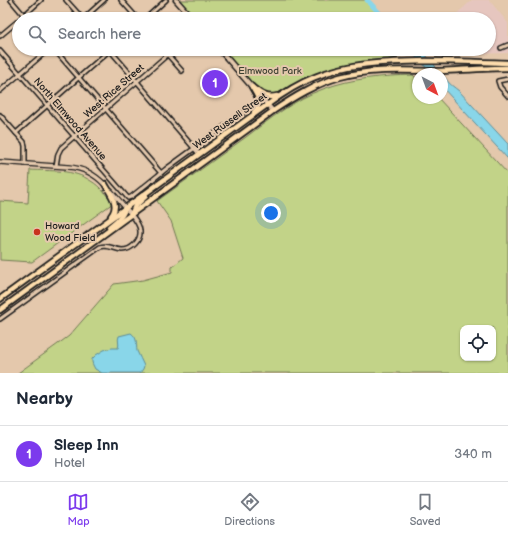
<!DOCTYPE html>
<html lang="en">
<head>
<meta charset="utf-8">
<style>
  body { margin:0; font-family:"Balsamiq Sans",sans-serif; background:#f6f6f7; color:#1f2937 }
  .controls { position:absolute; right:12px; bottom:12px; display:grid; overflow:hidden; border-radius:8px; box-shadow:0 1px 3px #0004 }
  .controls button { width:36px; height:36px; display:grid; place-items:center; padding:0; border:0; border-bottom:1px solid #e0e1e3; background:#fff; color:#1f2937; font:20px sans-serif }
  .compass { position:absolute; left:412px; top:68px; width:36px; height:36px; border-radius:50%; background:#fff; box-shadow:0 1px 3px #0004; rotate:139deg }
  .you { position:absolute; left:271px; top:213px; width:14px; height:14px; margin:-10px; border:3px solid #fff; border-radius:50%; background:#1a73e8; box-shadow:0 0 0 6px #1a73e833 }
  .badge { display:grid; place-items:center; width:26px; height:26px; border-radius:50%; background:#7c3aed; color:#fff; font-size:13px; font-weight:700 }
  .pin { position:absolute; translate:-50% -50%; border:2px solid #fff; box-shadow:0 1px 4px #0006 }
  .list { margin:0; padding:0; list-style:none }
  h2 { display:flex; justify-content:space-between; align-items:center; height:52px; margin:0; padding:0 16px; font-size:17px }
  h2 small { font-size:13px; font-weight:400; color:#747a83 }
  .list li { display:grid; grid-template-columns:26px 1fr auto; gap:12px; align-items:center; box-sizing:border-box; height:56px; padding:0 16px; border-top:1px solid #e0e1e3 }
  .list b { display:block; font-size:15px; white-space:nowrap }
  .list p { margin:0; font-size:13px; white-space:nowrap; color:#747a83 }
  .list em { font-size:13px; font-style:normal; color:#747a83 }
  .icon { flex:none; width:22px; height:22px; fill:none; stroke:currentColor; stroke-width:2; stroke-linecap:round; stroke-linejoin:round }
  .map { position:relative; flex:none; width:508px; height:373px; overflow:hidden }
  .search { position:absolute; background:#fff; box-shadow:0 1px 3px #0004; left:12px; right:12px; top:12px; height:44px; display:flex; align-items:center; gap:10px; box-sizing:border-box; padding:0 14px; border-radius:22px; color:#747a83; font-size:15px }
  .sheet { height:108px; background:#fff }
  nav { display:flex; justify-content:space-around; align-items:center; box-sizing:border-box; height:56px; border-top:1px solid #e0e1e3; background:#fff; font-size:11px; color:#747a83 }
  nav a { display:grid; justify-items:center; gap:2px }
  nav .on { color:#7c3aed }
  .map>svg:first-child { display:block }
  .built { fill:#e6c6bf }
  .green { fill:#c2d388; stroke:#6f7852; fill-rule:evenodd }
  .water { fill:#89d6e9; stroke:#5d8c97 }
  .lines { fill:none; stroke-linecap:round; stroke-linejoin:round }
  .river { stroke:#89d6e9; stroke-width:5 }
  .minor-casing { stroke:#1c1c1c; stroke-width:6 }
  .tertiary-casing { stroke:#1c1c1c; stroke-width:6 }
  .secondary-casing { stroke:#1c1c1c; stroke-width:7 }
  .trunk-casing { stroke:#1c1c1c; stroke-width:8 }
  .minor { stroke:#e4c8ac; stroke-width:3 }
  .tertiary { stroke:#e4c8ac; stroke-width:3.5 }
  .secondary { stroke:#e4c8ac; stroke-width:4 }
  .trunk { stroke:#fddcac; stroke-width:4.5 }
  .poi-dot { fill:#c8321e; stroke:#e4c8ac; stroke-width:1.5 }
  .labels { text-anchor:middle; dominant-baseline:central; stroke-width:4; stroke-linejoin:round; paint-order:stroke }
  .park-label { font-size:10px; fill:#3d4132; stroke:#e4c8ac }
  .street-label { font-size:10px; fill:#1c1c1c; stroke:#e4c8ac }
  .poi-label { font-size:10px; fill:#1c1c1c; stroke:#e4c8ac; text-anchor:start }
</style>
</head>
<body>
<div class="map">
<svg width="508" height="373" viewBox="0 0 508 373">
  <rect width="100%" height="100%" fill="#e4c8ac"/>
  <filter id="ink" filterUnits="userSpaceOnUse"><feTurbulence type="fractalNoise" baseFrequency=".025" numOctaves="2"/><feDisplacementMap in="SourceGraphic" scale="8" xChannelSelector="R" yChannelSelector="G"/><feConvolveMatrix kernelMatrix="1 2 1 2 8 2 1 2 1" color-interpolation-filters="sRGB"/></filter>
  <g filter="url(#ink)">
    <!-- built -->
    <polygon class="built" points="472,0 489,0 508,23 508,53 440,55 434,49 489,49 489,19 451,19"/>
    <!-- green -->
    <g class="green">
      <polygon points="176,0 367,0 381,19 193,19"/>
      <polygon points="219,49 403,49 406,53 401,56 374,63 338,69 307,81 268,97 252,87"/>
      <path d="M413,75L418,80V98H438L508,174V373H18L69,336L114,284L143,280L172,272V267L183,258L171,221L157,201C187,180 216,158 246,137C270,119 295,99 323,89C352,78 383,76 413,75ZM463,328H493V358H463Z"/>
      <path d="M30,170C50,171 74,169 91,181C100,186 106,195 113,203L32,262L0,260V201L28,203Z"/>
    </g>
    <!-- water -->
    <g class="water">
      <path d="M409,49H421L445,78C449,84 454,87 459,91L508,144V159L442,87V74H432Z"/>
      <path d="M131,333C138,338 136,344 137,351C139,356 142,361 144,366L143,369L140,373H102L95,369L93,365L92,362V359L96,355L104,350L112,348H118C120,344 117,340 119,336Z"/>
    </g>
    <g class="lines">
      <!-- river -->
      <polyline class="river" points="367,0 385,19"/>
      <defs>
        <g id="minor">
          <polyline points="11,0 27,19"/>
          <polyline points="66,0 83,19"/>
          <polyline points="121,0 138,19"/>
          <polyline points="20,19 41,0"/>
          <polyline points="83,19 104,0"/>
          <polyline points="145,19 166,0"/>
          <polyline points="0,36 19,20"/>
          <polyline points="501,48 508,45"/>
          <polyline points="54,49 161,173"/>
          <polyline points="109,49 199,154"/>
          <polyline points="164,49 168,54"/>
          <polyline points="0,51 128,198 131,197 166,169 247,110"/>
          <polyline points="168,55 182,71"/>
          <polyline points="508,79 498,81 500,87 508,96"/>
          <polyline points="0,91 49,49"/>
          <polyline points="0,115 24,142 25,146 25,164"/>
          <polyline points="16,133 111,49"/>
          <polyline points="56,166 58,154 61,148 174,49"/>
          <path d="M0,319L100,247C108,244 113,249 122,250C131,250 141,241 140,231C140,225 135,219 131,214"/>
        </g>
        <g id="tertiary">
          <path d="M0,162L68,167C83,168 95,174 105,185"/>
          <polyline points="111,191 131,214"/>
        </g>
        <g id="secondary">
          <polyline points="176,0 193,19"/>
          <polyline points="219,49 273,111"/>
        </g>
        <g id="trunk">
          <path d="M252,87C257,96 263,102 254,112"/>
          <path d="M253,88C261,94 267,99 277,96"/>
          <path d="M105,184C111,195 120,205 111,216"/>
          <polyline points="132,213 135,206 146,196"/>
          <path d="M109,227C115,222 124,216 125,208"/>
          <path d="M0,299L267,105C282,94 297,84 315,77C350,62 388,62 426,61C453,61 481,62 508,63"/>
          <path d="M0,310L273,111C294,97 315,84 340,77C373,68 407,71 441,71C463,70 486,68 508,68"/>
        </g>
      </defs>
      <!-- minor casing -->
      <use href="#minor" class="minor-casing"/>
      <!-- tertiary casing -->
      <use href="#tertiary" class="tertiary-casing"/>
      <!-- secondary casing -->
      <use href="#secondary" class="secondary-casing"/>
      <!-- trunk casing -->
      <use href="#trunk" class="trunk-casing"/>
      <!-- minor -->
      <use href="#minor" class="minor"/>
      <!-- tertiary -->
      <use href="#tertiary" class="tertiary"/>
      <!-- secondary -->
      <use href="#secondary" class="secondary"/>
      <!-- trunk -->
      <use href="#trunk" class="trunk"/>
    </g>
  </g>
  <!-- markers -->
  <circle class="poi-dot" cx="37" cy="232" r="4"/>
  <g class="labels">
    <!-- park labels -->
    <g class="park-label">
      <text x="270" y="71">Elmwood Park</text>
    </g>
    <!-- street labels -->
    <g class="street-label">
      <text transform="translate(114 91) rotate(-41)">West Rice Street</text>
      <text transform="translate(70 119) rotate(49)">North Elmwood Avenue</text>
      <text transform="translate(230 121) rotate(-36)">West Russell Street</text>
    </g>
    <!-- poi labels -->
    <g class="poi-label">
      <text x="45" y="226">Howard<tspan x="45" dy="12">Wood Field</tspan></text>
    </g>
  </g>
</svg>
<div class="controls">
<button><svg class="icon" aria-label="locate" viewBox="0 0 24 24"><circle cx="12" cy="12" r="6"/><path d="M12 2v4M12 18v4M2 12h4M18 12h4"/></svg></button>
</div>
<svg class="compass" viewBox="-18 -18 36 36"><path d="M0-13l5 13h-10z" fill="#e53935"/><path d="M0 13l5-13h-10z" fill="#747a83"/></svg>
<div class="you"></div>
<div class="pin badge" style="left:215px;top:83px">1</div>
<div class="search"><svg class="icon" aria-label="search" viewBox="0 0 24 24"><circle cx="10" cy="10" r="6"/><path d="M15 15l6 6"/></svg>Search here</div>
</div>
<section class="sheet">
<h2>Nearby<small></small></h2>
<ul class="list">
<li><span class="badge">1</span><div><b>Sleep Inn</b><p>Hotel</p></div><em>340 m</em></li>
</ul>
</section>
<nav>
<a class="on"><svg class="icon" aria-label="map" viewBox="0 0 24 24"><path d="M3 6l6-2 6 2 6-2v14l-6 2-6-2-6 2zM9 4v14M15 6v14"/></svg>Map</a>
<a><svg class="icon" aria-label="directions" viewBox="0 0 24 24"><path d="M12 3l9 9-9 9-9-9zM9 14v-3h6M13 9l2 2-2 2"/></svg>Directions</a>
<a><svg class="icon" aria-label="saved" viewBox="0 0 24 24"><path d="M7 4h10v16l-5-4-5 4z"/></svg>Saved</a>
</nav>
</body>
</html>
